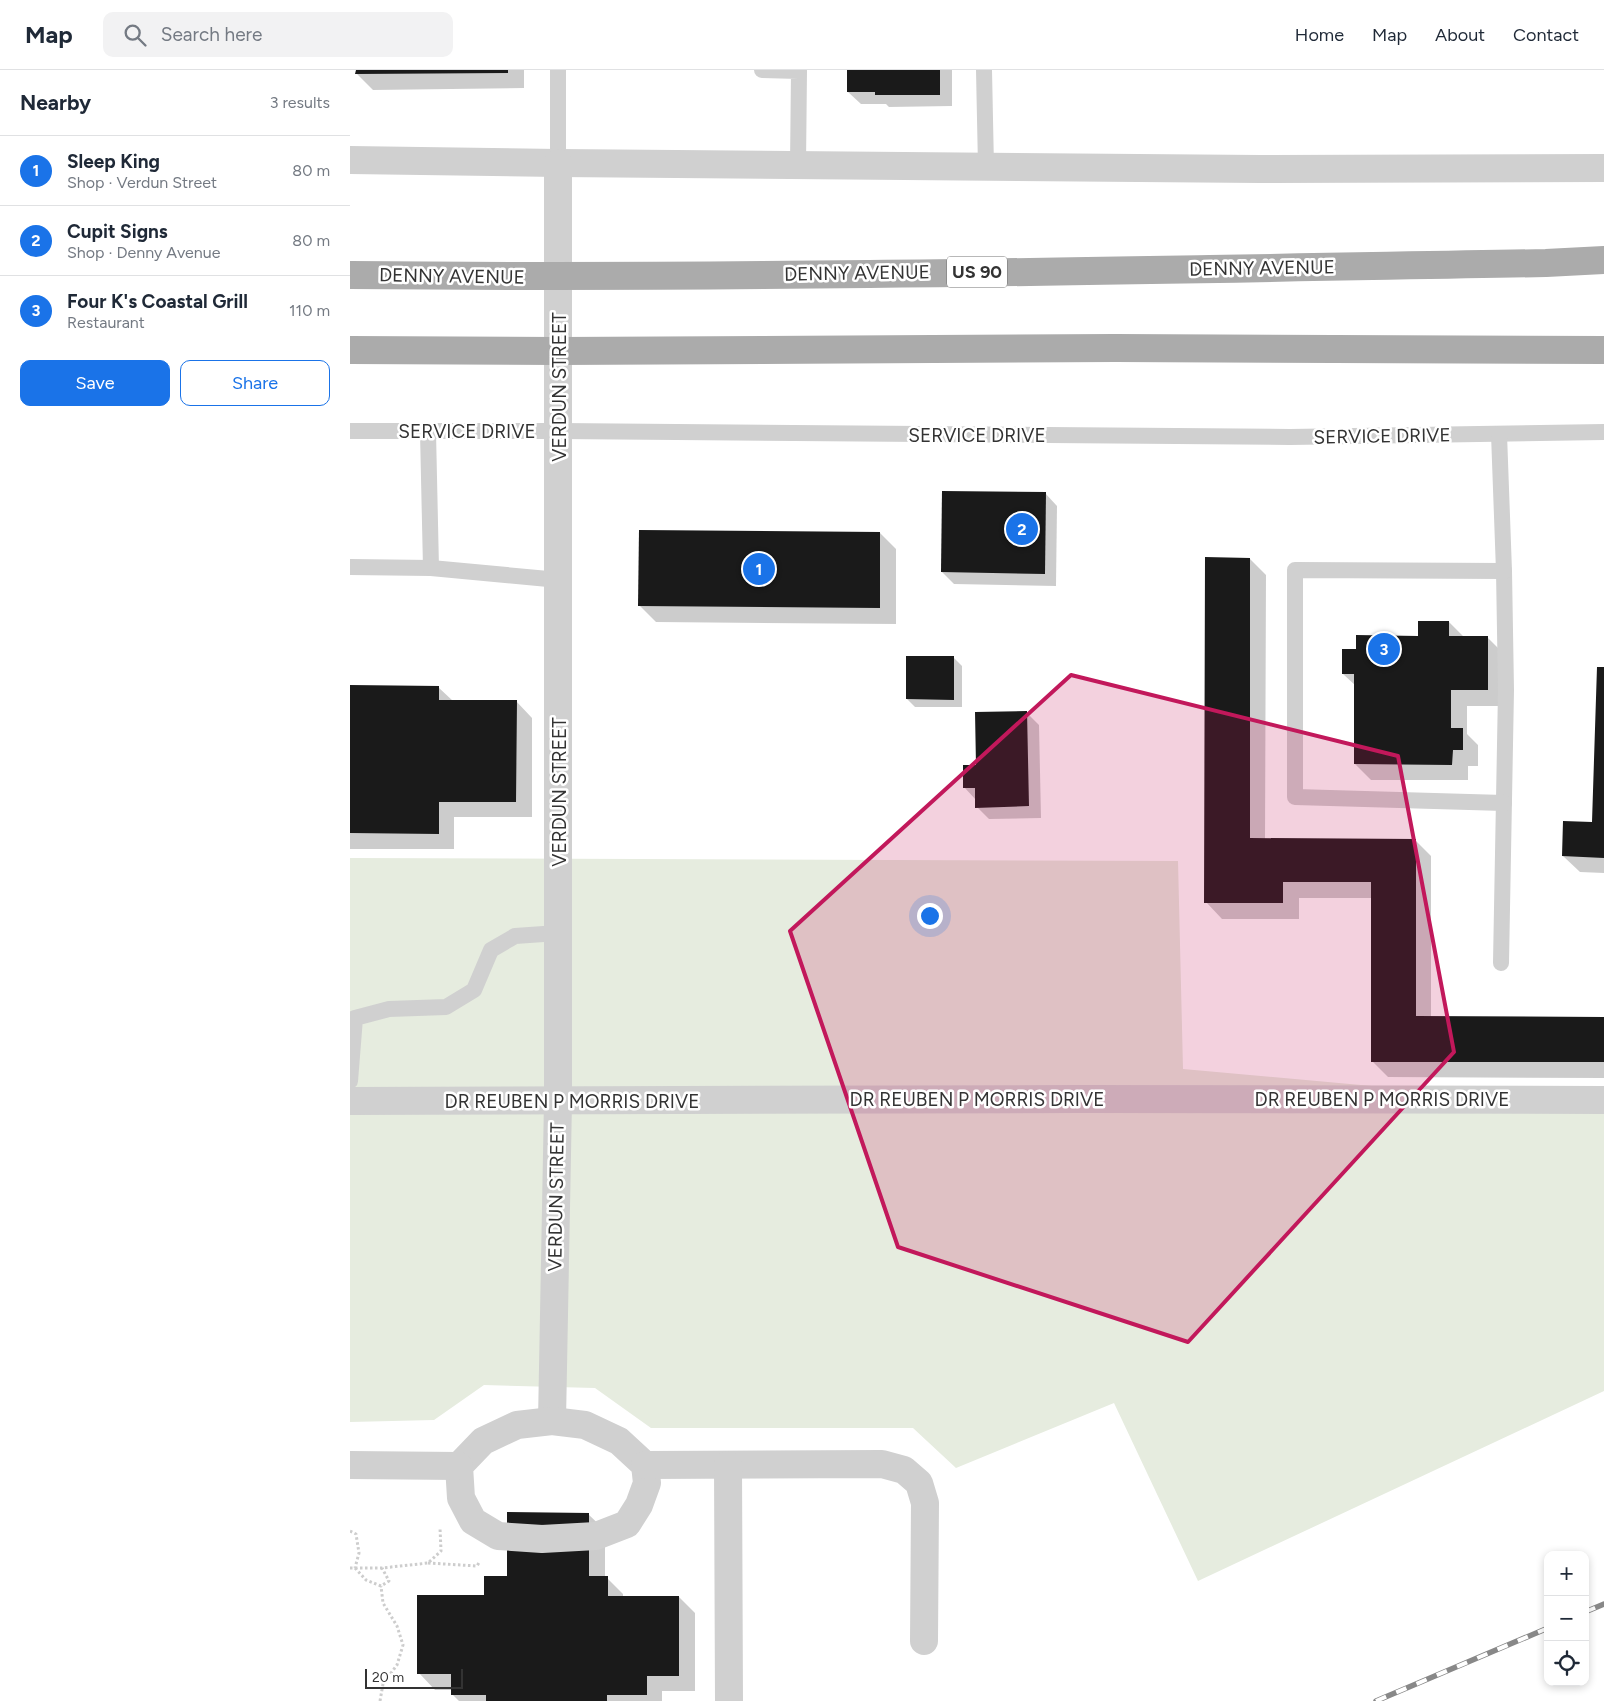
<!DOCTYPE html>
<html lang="en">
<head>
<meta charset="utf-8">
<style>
  body { margin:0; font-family:Figtree,sans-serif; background:#f2f2f3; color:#1f2937 }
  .controls { position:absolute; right:15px; bottom:15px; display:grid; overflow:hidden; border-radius:10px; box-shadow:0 2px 8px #0003 }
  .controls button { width:45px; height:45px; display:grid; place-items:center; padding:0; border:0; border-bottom:1px solid #e0e1e3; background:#fff; color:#1f2937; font:25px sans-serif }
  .scale { position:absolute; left:15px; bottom:12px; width:98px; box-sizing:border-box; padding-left:5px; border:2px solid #333; border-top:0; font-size:14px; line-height:18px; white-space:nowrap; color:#333; -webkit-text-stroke:4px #fff; paint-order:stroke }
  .you { position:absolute; left:579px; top:845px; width:18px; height:18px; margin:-12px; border:4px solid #fff; border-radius:50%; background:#1a73e8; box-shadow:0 0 0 8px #1a73e833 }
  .badge { display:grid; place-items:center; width:32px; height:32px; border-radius:50%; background:#1a73e8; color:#fff; font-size:16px; font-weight:700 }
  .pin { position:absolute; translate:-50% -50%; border:2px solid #fff; box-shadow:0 1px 5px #0006 }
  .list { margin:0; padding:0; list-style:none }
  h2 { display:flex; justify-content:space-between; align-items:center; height:65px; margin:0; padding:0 20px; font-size:21px }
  h2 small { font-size:16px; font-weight:400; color:#747a83 }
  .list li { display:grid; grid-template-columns:32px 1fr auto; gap:15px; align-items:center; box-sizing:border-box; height:70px; padding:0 20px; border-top:1px solid #e0e1e3 }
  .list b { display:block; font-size:19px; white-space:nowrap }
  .list p { margin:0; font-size:16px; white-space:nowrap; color:#747a83 }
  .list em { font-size:16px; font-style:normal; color:#747a83 }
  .actions { display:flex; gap:10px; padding:15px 20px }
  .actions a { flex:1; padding:11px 0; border:1px solid #1a73e8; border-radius:10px; text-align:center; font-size:18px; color:#1a73e8 }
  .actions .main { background:#1a73e8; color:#fff }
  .icon { flex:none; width:28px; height:28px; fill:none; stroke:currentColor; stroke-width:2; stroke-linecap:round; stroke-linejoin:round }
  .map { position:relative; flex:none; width:1254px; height:1631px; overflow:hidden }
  header { display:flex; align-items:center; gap:30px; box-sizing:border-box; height:70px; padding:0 25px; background:#fff; border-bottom:1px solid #e0e1e3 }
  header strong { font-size:24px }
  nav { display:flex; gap:28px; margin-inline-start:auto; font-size:18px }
  .search { width:350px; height:45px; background:#f2f2f3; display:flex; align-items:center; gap:12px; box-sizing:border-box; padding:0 18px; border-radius:10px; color:#747a83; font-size:19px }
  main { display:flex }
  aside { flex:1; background:#fff }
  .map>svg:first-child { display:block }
  .green { fill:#e6ecdf }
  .shadow { fill:#0003 }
  .building { fill:#1a1a1a }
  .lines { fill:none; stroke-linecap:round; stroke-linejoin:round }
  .path { stroke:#cdcdcd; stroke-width:3; stroke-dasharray:2.5 2.5; stroke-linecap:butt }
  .lane { stroke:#d0d0d0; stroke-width:16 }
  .street { stroke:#d0d0d0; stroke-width:28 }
  .primary { stroke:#ababab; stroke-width:28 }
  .rail-casing { stroke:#888; stroke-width:5.5 }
  .rail { stroke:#fff; stroke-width:4; stroke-dasharray:11; stroke-linecap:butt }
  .marked { fill:#c2185b; fill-opacity:0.2; stroke:#c2185b; stroke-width:4; stroke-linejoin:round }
  .labels { text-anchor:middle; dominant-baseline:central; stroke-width:5; stroke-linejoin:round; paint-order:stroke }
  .shield { fill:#fff; stroke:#707070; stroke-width:1 }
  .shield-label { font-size:18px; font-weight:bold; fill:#333 }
  .street-label { font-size:19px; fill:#333; stroke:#fff }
</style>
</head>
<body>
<header>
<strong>Map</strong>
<div class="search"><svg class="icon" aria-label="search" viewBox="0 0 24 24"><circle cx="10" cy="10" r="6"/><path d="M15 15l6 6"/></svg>Search here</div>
<nav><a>Home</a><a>Map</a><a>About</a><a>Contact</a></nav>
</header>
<main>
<aside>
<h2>Nearby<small>3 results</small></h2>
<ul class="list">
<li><span class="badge">1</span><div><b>Sleep King</b><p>Shop · Verdun Street</p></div><em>80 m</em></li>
<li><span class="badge">2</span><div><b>Cupit Signs</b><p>Shop · Denny Avenue</p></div><em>80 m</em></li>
<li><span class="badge">3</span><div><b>Four K's Coastal Grill</b><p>Restaurant</p></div><em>110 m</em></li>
</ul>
<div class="actions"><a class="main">Save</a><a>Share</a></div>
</aside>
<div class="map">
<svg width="1254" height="1631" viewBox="0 0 1254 1631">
  <rect width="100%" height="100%" fill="#fff"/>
  <!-- green -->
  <polygon class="green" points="0,788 828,791 833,999 1254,1037 1254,1321 848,1511 764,1333 606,1398 563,1358 301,1358 245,1318 134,1315 84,1350 0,1352"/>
  <!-- shadow -->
  <g class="shadow">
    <polygon points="8,0 174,0 174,18 23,20 7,4"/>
    <polygon points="498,0 602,0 602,36 539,37 536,34 511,34 498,22"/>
    <polygon points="695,423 707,436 706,516 604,514 592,502"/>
    <polygon points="530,463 546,479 546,554 306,552 290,536"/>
    <polygon points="900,489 916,505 915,770 1065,770 1081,786 1081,948 1254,948 1254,1008 1038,1007 1022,991 1023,828 949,828 949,849 872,849 856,832"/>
    <polygon points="1099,552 1114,567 1137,567 1154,584 1154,636 1117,636 1117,664 1128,675 1128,696 1118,696 1118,710 1021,710 1005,694 1006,616 993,604 1007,580 1069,567"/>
    <polygon points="604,588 612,596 612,637 565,637 557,629"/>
    <polygon points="1254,598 1254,803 1230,802 1213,786 1244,753"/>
    <polygon points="0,617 88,617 103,631 166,631 182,648 182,747 104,747 104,779 0,779"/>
    <polygon points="676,642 689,655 691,748 639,749 627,737 626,730 614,717 628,696"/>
    <polygon points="238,1444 255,1460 255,1508 257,1508 273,1524 273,1527 329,1527 345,1543 345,1621 312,1621 312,1631 109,1631 102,1624 102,1620 85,1620 69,1603 135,1527"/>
  </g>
  <!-- building -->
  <g class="building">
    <polygon points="6,0 158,0 158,3 5,4"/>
    <polygon points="497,0 590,0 590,25 525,25 525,22 497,22"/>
    <polygon points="592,421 696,422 695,504 591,502"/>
    <polygon points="289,460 530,462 530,538 288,536"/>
    <polygon points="855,487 900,488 900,768 1066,769 1066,946 1254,947 1254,992 1021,992 1021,812 933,812 933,833 854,833"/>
    <polygon points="1068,551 1099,551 1099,566 1138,566 1138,620 1101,620 1101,658 1113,658 1113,680 1103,680 1102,695 1004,694 1004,604 992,604 992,579 1006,579 1006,565 1068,566"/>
    <polygon points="556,586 604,586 604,630 556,629"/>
    <polygon points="1247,597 1254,597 1254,788 1212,786 1213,751 1242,752"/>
    <polygon points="0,615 89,616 89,630 167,630 166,732 89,732 89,764 0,763"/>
    <polygon points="677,641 679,736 625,738 625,718 613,718 613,695 626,695 625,642"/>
    <polygon points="157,1442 239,1443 239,1506 258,1506 258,1526 329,1526 329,1606 297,1606 297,1625 257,1625 257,1631 136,1631 136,1625 101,1625 101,1604 67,1604 67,1525 134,1525 134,1506 157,1506"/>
  </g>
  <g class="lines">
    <!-- path -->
    <g class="path">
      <polyline points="0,1461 6,1464 9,1483 5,1498"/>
      <polyline points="78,1493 127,1496 130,1491"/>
      <polyline points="0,1498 32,1498 78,1493 91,1481 90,1458"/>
      <polyline points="5,1498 16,1510 31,1516 39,1511 32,1498"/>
      <polyline points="30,1631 33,1614 47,1595 53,1575 47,1556 33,1533 31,1516"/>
    </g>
    <!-- lane -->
    <g class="lane">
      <polyline points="208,0 208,93"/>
      <polyline points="412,0 449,1 448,95"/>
      <polyline points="634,0 636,97"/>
      <polyline points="0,361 209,361 940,367 1254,362"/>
      <polyline points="1149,364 1154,501 1156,620 1151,893"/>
      <polyline points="0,497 81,498 78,362"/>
      <polyline points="81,498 209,510"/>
      <polyline points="1154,501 945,500 945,727 1154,733"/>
      <polyline points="0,1011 5,948 39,939 96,937 124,920 141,880 165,866 208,863"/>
    </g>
    <!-- street -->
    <g class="street">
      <polyline points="0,90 208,93 910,99 1254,98"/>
      <polyline points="0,1031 729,1029 1254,1030"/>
      <polyline points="202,1351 208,1031 208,93"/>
      <polygon points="202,1351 235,1355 269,1371 295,1395 297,1413 289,1435 277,1454 246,1466 192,1469 148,1466 123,1451 111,1428 109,1396 133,1371 167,1355"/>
      <polyline points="0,1395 109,1396"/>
      <polyline points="295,1395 532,1394 554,1400 569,1413 575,1433 574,1571"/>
      <polyline points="378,1395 379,1631"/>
    </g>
    <!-- primary -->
    <g class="primary">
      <path d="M0,205C399,209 798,200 1196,193L1254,190"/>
      <polyline points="0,280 209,281 765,278 1254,280"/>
    </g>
    <defs>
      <g id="rail">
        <polyline points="1235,1542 1254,1534"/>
        <polyline points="1026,1631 1198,1558"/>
      </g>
    </defs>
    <!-- rail casing -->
    <use href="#rail" class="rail-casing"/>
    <!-- rail -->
    <use href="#rail" class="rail"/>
  </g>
  <!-- marked area -->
  <path class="marked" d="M721,605L1048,686L1104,982L838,1272L548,1177L440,861Z"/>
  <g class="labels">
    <!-- shield labels -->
    <rect class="shield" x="597" y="186.5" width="60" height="31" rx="4"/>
    <g class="shield-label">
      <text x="627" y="202">US 90</text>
    </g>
    <!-- street labels -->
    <g class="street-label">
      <text transform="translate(912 198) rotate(-1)">DENNY AVENUE</text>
      <text transform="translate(507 203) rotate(-1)">DENNY AVENUE</text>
      <text transform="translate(102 206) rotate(1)">DENNY AVENUE</text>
      <text transform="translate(209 317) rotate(-90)">VERDUN STREET</text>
      <text x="117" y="361">SERVICE DRIVE</text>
      <text x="627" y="365">SERVICE DRIVE</text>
      <text transform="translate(1032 366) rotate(-1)">SERVICE DRIVE</text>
      <text transform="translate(209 722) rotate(-90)">VERDUN STREET</text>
      <text x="627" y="1029">DR REUBEN P MORRIS DRIVE</text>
      <text x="1032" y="1029">DR REUBEN P MORRIS DRIVE</text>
      <text x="222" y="1031">DR REUBEN P MORRIS DRIVE</text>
      <text transform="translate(206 1127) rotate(-89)">VERDUN STREET</text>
    </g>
  </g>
</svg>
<div class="controls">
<button>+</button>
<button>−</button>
<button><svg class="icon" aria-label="locate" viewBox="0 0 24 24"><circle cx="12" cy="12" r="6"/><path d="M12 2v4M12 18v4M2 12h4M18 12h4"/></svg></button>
</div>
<div class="scale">20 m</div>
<div class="you"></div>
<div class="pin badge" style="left:409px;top:499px">1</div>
<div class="pin badge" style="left:672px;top:459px">2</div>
<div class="pin badge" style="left:1034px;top:579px">3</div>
</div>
</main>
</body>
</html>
